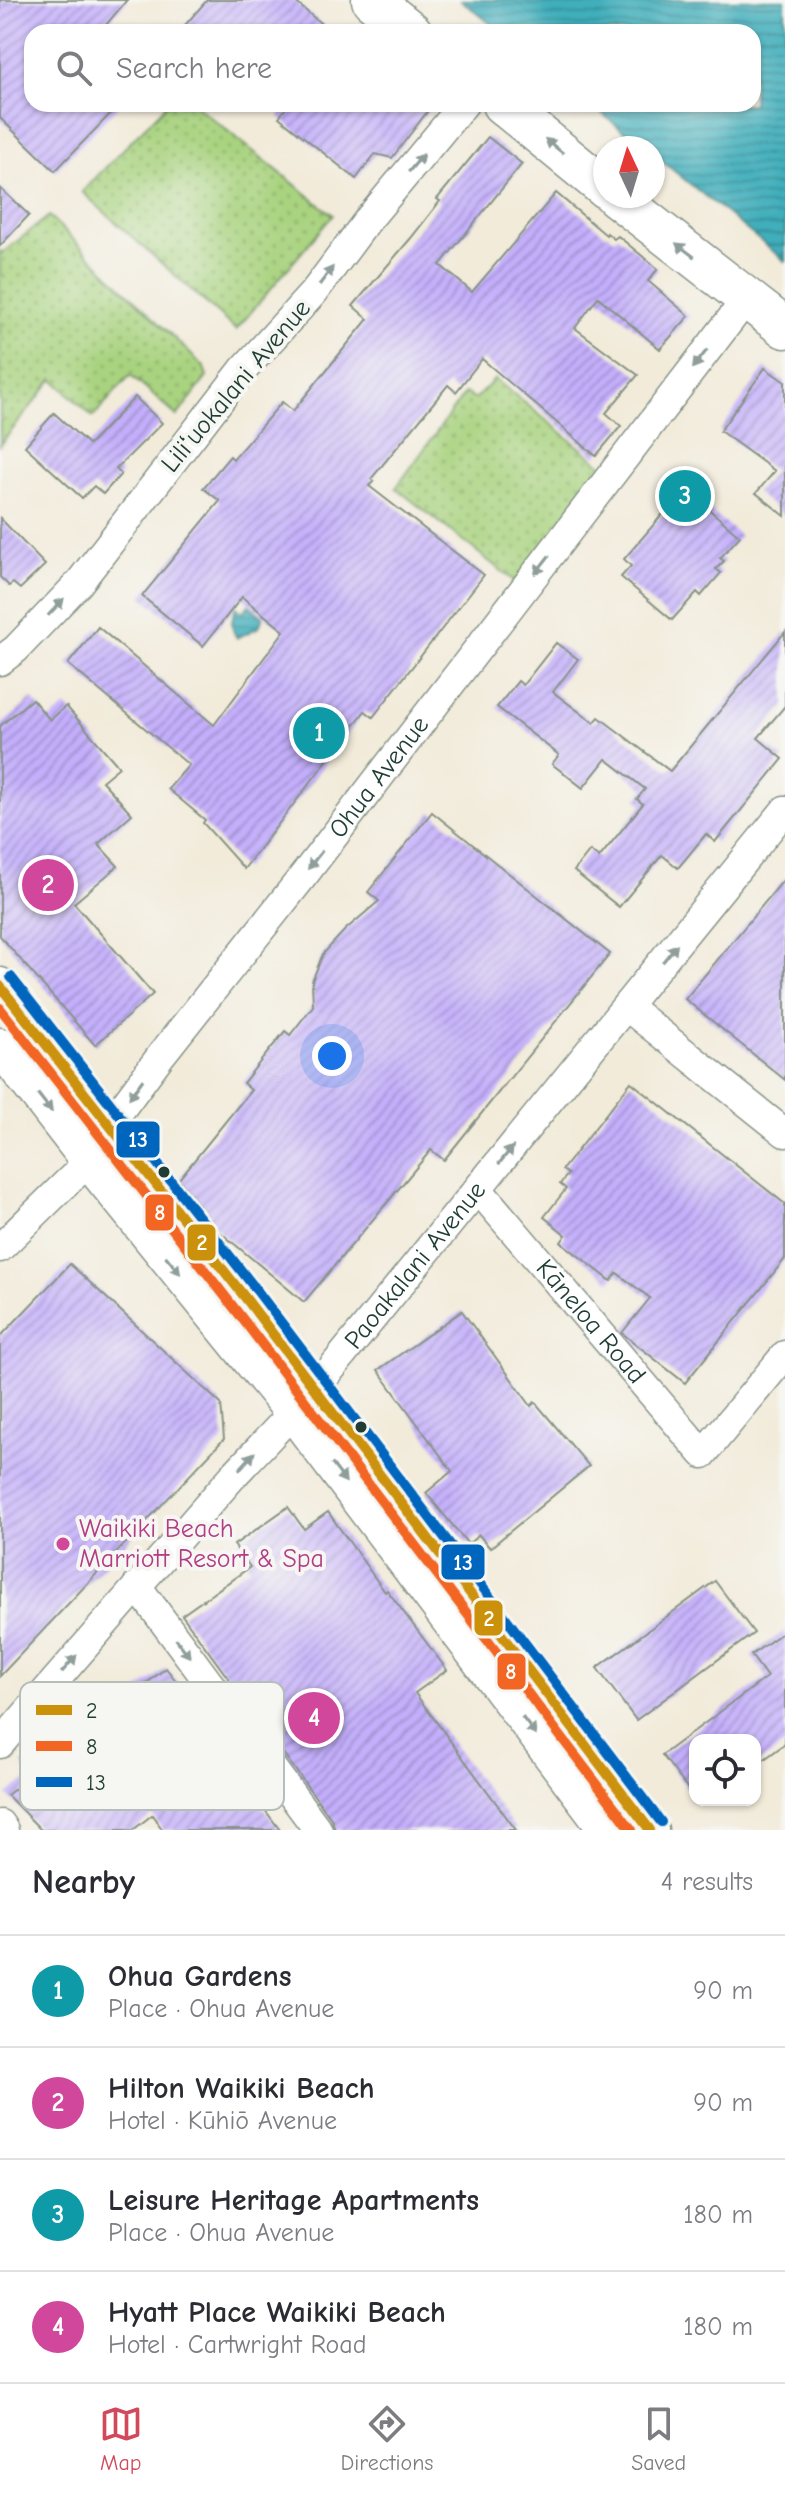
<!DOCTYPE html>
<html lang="en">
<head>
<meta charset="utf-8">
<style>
  body { margin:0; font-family:"Comic Neue",sans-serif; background:#f2f2f3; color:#2b2b33 }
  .controls { position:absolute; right:24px; bottom:24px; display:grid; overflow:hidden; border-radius:16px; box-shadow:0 2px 6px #0004 }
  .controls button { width:72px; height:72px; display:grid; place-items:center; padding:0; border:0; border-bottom:2px solid #e1e1e2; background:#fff; color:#2b2b33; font:40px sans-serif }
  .compass { position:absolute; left:593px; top:136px; width:72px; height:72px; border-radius:50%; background:#fff; box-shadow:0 2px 6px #0004; rotate:356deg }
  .you { position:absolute; left:332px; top:1056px; width:28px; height:28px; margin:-20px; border:6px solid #fff; border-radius:50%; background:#1a73e8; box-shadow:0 0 0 12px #1a73e833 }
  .badge { display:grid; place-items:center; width:52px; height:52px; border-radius:50%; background:#d1495b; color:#fff; font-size:26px; font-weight:700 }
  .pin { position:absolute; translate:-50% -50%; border:4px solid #fff; box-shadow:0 2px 8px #0006 }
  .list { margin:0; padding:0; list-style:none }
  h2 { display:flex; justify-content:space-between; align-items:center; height:104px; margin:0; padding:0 32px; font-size:34px }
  h2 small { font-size:26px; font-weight:400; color:#7c7c81 }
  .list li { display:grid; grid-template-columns:52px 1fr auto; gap:24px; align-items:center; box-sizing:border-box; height:112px; padding:0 32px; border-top:2px solid #e1e1e2 }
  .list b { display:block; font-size:30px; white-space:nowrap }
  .list p { margin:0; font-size:26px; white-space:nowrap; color:#7c7c81 }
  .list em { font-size:26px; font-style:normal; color:#7c7c81 }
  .icon { flex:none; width:44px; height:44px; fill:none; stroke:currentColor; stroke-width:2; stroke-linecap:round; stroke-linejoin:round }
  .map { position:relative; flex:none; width:785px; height:1830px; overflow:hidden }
  .search { position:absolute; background:#fff; box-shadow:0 2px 6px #0004; left:24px; right:24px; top:24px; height:88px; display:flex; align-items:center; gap:20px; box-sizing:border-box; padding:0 28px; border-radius:24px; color:#7c7c81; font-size:30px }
  .sheet { height:552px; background:#fff }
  nav { display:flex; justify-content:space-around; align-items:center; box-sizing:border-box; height:112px; border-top:2px solid #e1e1e2; background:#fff; font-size:22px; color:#7c7c81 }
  nav a { display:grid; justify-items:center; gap:4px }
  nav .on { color:#d1495b }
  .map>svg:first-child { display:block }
  .grass { fill:url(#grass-dots); stroke:#64885a; stroke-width:2 }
  .water { fill:url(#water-rules); stroke:#2f7678; stroke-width:2 }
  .building { fill:url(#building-hatch) }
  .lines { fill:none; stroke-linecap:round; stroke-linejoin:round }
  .minor-casing { stroke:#889487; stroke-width:31 }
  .tertiary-casing { stroke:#889487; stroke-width:39 }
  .secondary-casing { stroke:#889487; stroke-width:43 }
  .minor { stroke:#fff; stroke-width:28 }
  .tertiary { stroke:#fff; stroke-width:36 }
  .secondary { stroke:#fff; stroke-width:40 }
  .bus-1-casing { stroke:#f6f6f2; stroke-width:16 }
  .bus-2-casing { stroke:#f6f6f2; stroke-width:16 }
  .bus-3-casing { stroke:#f6f6f2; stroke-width:16 }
  .bus-1 { stroke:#cc910a; stroke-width:10 }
  .bus-2 { stroke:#f26522; stroke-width:10 }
  .bus-3 { stroke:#0065bd; stroke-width:10 }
  .oneway { fill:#8f9e9a }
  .bus-dot { fill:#1f3d34; stroke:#f6f6f2; stroke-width:3 }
  .hotel-dot { fill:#d1479c; stroke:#f6f6f2; stroke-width:3 }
  .labels { text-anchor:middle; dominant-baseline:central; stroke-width:8; stroke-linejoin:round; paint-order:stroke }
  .street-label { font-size:26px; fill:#1f3d34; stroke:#f6f6f2 }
  .hotel-label { font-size:26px; fill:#b23c85; stroke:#f6f6f2; text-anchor:start }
  .key { fill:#f6f6f2; stroke:#b6beb9; stroke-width:2 }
  .key-label { font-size:22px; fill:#1f3d34 }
  .line-badge { stroke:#f6f6f2; stroke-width:3 }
  .badge-label { font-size:22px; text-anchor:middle; font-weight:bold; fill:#fff }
</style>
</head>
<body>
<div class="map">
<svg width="785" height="1830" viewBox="0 0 785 1830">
  <defs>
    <pattern id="grass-dots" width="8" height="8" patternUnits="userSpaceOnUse" patternTransform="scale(2)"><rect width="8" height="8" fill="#a9d37f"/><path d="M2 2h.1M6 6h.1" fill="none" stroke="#89ac69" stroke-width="1.8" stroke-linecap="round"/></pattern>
    <pattern id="water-rules" width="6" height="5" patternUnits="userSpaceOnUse" patternTransform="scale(2)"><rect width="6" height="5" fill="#3faebb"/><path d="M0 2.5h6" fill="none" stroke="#348f99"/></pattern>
    <pattern id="building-hatch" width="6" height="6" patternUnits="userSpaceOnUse" patternTransform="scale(2)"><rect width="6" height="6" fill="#c4affc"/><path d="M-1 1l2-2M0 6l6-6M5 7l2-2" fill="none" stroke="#9f90cd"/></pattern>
  </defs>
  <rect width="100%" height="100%" fill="#f6f6f2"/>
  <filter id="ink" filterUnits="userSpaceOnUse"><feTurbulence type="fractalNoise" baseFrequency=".0125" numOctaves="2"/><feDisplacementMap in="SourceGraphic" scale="16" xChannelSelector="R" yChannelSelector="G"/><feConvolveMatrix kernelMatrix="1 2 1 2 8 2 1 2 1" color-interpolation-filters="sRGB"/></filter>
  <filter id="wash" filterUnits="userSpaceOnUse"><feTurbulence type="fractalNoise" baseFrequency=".006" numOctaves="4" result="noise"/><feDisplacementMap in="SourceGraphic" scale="32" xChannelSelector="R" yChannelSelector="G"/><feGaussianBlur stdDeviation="1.8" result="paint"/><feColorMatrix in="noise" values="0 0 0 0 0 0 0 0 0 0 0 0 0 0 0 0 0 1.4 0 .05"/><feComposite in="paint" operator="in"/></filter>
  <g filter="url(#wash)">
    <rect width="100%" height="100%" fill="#f2ebda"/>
    <!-- grass -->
    <g class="grass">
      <polygon points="167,104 194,104 333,215 236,330 82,192"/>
      <polygon points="49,216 204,367 207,377 177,416 130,375 93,417 53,379 0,445 0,251 2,253"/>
      <polygon points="495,379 607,469 517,583 396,488 465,393 475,399"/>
    </g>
    <!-- water -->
    <g class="water">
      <polygon points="461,0 785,0 785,261 653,154 653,148 645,148 590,104 753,104 753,32 501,32"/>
      <path d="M249,605L263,617L259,627L237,638C230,627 231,620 236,607L242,612Z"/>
    </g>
    <g id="blocks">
      <!-- building -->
      <g class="building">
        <polygon points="0,0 127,0 100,32 32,32 32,104 120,104 55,171 0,118"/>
        <polygon points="207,0 293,0 331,32 179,32"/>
        <polygon points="289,104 433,104 392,158 375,154 356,179 279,117"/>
        <polygon points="488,137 522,164 440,265 472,292 556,193 606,235 607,233 614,239 618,236 658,269 648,281 689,316 660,349 598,297 575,328 638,375 606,413 621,426 596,456 482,359 456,392 448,385 371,479 374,481 369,486 484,575 373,717 365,711 244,869 203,823 205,820 168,789 189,765 68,664 98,627 214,725 284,631 242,597 203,646 142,596 220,501 203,488 230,456 233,459 282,402 293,411 368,319 353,306 411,238 440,201 437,199"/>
        <polygon points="0,188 29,215 0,246"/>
        <polygon points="765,368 785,382 785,516 756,493 775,471 720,431"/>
        <polygon points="135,397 162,423 116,469 121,474 103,494 94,486 82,498 25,446 54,413 89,445"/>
        <polygon points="677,482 740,536 720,558 724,561 716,569 721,573 701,596 697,592 672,620 621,577 631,566 624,559 675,500"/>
        <polygon points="0,518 45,565 20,589 13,583 9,586 0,577"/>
        <polygon points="785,632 785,706 758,738 783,759 715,842 706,834 678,868 662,855 619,907 574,871 590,851 599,858 643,804 637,799 645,789 606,759 583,788 552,764 559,755 497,707 518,681 523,685 556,643 578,659 553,692 594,723 599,717 670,771"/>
        <polygon points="32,699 50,720 66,706 119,767 102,781 132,814 98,844 118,866 74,903 153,994 95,1045 0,936 0,726"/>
        <polygon points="432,812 610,954 444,1160 431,1150 304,1302 220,1232 179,1179 251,1090 243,1083 285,1031 290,1035 313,1006 312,981 323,954 345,930 379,901 368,892"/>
        <polygon points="785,878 785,1080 685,999"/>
        <polygon points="631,1082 785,1204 785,1259 685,1383 622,1333 650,1298 617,1273 611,1281 561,1242 566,1235 544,1217 566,1189 560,1184 568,1174 562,1170"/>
        <polygon points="70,1264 221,1404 224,1439 0,1676 0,1337"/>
        <polygon points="462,1311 531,1406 535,1402 589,1466 490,1548 479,1535 468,1544 426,1493 452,1471 378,1370"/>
        <polygon points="288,1507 304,1529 328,1512 385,1592 387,1590 447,1670 415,1693 516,1830 335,1830 332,1820 182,1615 250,1567 234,1545"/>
        <polygon points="715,1581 754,1633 636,1720 597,1668"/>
        <polygon points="785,1631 785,1744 755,1766 755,1740 695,1740 695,1798 662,1755 767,1677 751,1655"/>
        <polygon points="166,1668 219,1735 212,1740 280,1830 163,1830 152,1815 133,1830 41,1830 7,1795 29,1778 22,1764 88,1729"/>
      </g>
    </g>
  </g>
  <g filter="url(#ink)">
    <use href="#blocks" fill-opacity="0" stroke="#889487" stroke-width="2"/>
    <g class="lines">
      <defs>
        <g id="minor">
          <polyline points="0,661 16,649 79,583 243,370 314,292 367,221 464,104"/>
          <polyline points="626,1006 785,1133"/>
          <path id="s1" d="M478,1189L703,1454L785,1355"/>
          <path id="s2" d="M0,1248L89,1161L110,1124L162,1054L304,875L748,297"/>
          <polyline points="137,1586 318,1830"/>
          <path id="s3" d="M0,1744L233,1476L315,1389L785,810"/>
          <polyline points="0,1824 4,1830"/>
        </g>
        <g id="tertiary">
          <path d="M0,986C222,1263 435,1547 650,1830"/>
          <polyline points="0,1046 89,1161 292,1411 608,1830"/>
        </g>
        <g id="secondary">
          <polyline points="372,0 412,32"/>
          <polyline points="502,104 605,188"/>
          <polyline points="615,196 785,328"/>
        </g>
      </defs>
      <!-- minor casing -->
      <use href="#minor" class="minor-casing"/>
      <!-- tertiary casing -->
      <use href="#tertiary" class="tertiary-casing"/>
      <!-- secondary casing -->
      <use href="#secondary" class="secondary-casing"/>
      <!-- minor -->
      <use href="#minor" class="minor"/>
      <!-- tertiary -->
      <use href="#tertiary" class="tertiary"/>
      <!-- secondary -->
      <use href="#secondary" class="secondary"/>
      <defs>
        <polyline id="bus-1" points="0,986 247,1300 650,1830"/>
        <polyline id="bus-2" points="0,1008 235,1309 632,1830"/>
        <polyline id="bus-3" points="11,977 258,1292 661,1822"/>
      </defs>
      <!-- bus-1 casing -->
      <use href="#bus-1" class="bus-1-casing"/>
      <!-- bus-2 casing -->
      <use href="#bus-2" class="bus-2-casing"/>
      <!-- bus-3 casing -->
      <use href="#bus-3" class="bus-3-casing"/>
      <!-- bus-1 -->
      <use href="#bus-1" class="bus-1"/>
      <!-- bus-2 -->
      <use href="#bus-2" class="bus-2"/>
      <!-- bus-3 -->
      <use href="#bus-3" class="bus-3"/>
    </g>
    <!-- one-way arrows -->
    <defs><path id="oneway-solid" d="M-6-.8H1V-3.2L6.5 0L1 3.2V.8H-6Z" transform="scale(2)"/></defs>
    <g class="oneway">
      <use href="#oneway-solid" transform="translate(554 146) rotate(-141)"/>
      <use href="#oneway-solid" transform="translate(416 163) rotate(-50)"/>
      <use href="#oneway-solid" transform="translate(685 250) rotate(-143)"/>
      <use href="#oneway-solid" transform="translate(326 276) rotate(-53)"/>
      <use href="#oneway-solid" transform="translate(700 359) rotate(128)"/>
      <use href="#oneway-solid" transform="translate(542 565) rotate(128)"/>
      <use href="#oneway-solid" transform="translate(56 607) rotate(-47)"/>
      <use href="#oneway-solid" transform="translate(315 860) rotate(128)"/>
      <use href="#oneway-solid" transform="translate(670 953) rotate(-51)"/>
      <use href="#oneway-solid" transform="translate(136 1089) rotate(126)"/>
      <use href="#oneway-solid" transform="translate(45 1103) rotate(52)"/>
      <use href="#oneway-solid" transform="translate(506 1155) rotate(-51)"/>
      <use href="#oneway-solid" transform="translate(173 1265) rotate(51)"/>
      <use href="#oneway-solid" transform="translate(247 1461) rotate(-48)"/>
      <use href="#oneway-solid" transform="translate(339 1473) rotate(53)"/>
      <use href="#oneway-solid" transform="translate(183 1648) rotate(53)"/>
      <use href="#oneway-solid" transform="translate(69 1664) rotate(-49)"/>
      <use href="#oneway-solid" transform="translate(529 1726) rotate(53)"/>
    </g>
  </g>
  <!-- markers -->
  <g class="bus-dot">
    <circle cx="164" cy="1172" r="7"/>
    <circle cx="361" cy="1427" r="7"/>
  </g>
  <circle class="hotel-dot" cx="63" cy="1544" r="8"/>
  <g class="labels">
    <!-- street labels -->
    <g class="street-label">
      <text transform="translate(236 386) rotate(-50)">Liliʻuokalani Avenue</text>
      <text stroke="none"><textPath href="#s2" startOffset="606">Ohua Avenue</textPath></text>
      <text stroke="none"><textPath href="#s3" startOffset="634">Paoakalani Avenue</textPath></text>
      <text stroke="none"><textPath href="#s1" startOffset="174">Kāneloa Road</textPath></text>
    </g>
    <!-- hotel labels -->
    <g class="hotel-label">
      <text x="79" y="1529">Waikiki Beach<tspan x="79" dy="30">Marriott Resort &amp; Spa</tspan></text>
    </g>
  </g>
  <!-- legend -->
  <rect x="20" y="1682" width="264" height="128" rx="12" class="key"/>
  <rect x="36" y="1705" width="36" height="10" fill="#cc910a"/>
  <rect x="36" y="1741" width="36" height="10" fill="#f26522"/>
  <rect x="36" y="1777" width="36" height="10" fill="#0065bd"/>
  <g class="key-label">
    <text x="86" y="1718">2</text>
    <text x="86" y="1754">8</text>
    <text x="86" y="1790">13</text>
  </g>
  <g class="line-badge">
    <rect x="115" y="1120" width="46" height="39" rx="8" fill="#0065bd"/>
    <rect x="144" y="1193" width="31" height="39" rx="8" fill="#f26522"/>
    <rect x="186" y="1223" width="31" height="39" rx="8" fill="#cc910a"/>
    <rect x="440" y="1543" width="46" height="38" rx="8" fill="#0065bd"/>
    <rect x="473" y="1599" width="31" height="38" rx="8" fill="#cc910a"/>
    <rect x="496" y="1652" width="31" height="39" rx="8" fill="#f26522"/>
  </g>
  <g class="badge-label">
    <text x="138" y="1147">13</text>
    <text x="160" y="1220">8</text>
    <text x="202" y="1250">2</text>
    <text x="463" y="1570">13</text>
    <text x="489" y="1626">2</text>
    <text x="511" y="1679">8</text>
  </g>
</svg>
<div class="controls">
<button><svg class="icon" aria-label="locate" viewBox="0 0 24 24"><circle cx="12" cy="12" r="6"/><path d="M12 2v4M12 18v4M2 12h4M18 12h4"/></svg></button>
</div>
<svg class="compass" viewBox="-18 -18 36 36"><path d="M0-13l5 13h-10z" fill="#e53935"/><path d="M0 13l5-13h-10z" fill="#7c7c81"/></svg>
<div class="you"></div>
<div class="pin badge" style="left:319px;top:733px;background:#0f9aa8">1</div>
<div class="pin badge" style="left:48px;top:885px;background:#d1479c">2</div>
<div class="pin badge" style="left:685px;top:496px;background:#0f9aa8">3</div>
<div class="pin badge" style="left:314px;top:1718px;background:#d1479c">4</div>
<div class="search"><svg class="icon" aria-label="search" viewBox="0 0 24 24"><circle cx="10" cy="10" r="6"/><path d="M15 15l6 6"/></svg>Search here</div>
</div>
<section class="sheet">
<h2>Nearby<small>4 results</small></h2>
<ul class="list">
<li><span class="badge" style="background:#0f9aa8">1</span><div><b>Ohua Gardens</b><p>Place · Ohua Avenue</p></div><em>90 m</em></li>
<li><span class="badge" style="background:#d1479c">2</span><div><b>Hilton Waikiki Beach</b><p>Hotel · Kūhiō Avenue</p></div><em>90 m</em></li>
<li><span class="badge" style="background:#0f9aa8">3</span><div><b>Leisure Heritage Apartments</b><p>Place · Ohua Avenue</p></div><em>180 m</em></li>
<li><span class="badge" style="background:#d1479c">4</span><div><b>Hyatt Place Waikiki Beach</b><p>Hotel · Cartwright Road</p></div><em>180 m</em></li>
</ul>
</section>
<nav>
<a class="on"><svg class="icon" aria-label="map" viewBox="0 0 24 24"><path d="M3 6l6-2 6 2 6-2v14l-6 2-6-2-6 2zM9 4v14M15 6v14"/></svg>Map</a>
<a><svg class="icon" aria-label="directions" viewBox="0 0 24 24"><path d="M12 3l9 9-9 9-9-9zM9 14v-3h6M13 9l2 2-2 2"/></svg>Directions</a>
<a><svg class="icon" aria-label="saved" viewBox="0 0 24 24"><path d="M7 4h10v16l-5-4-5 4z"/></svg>Saved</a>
</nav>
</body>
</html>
